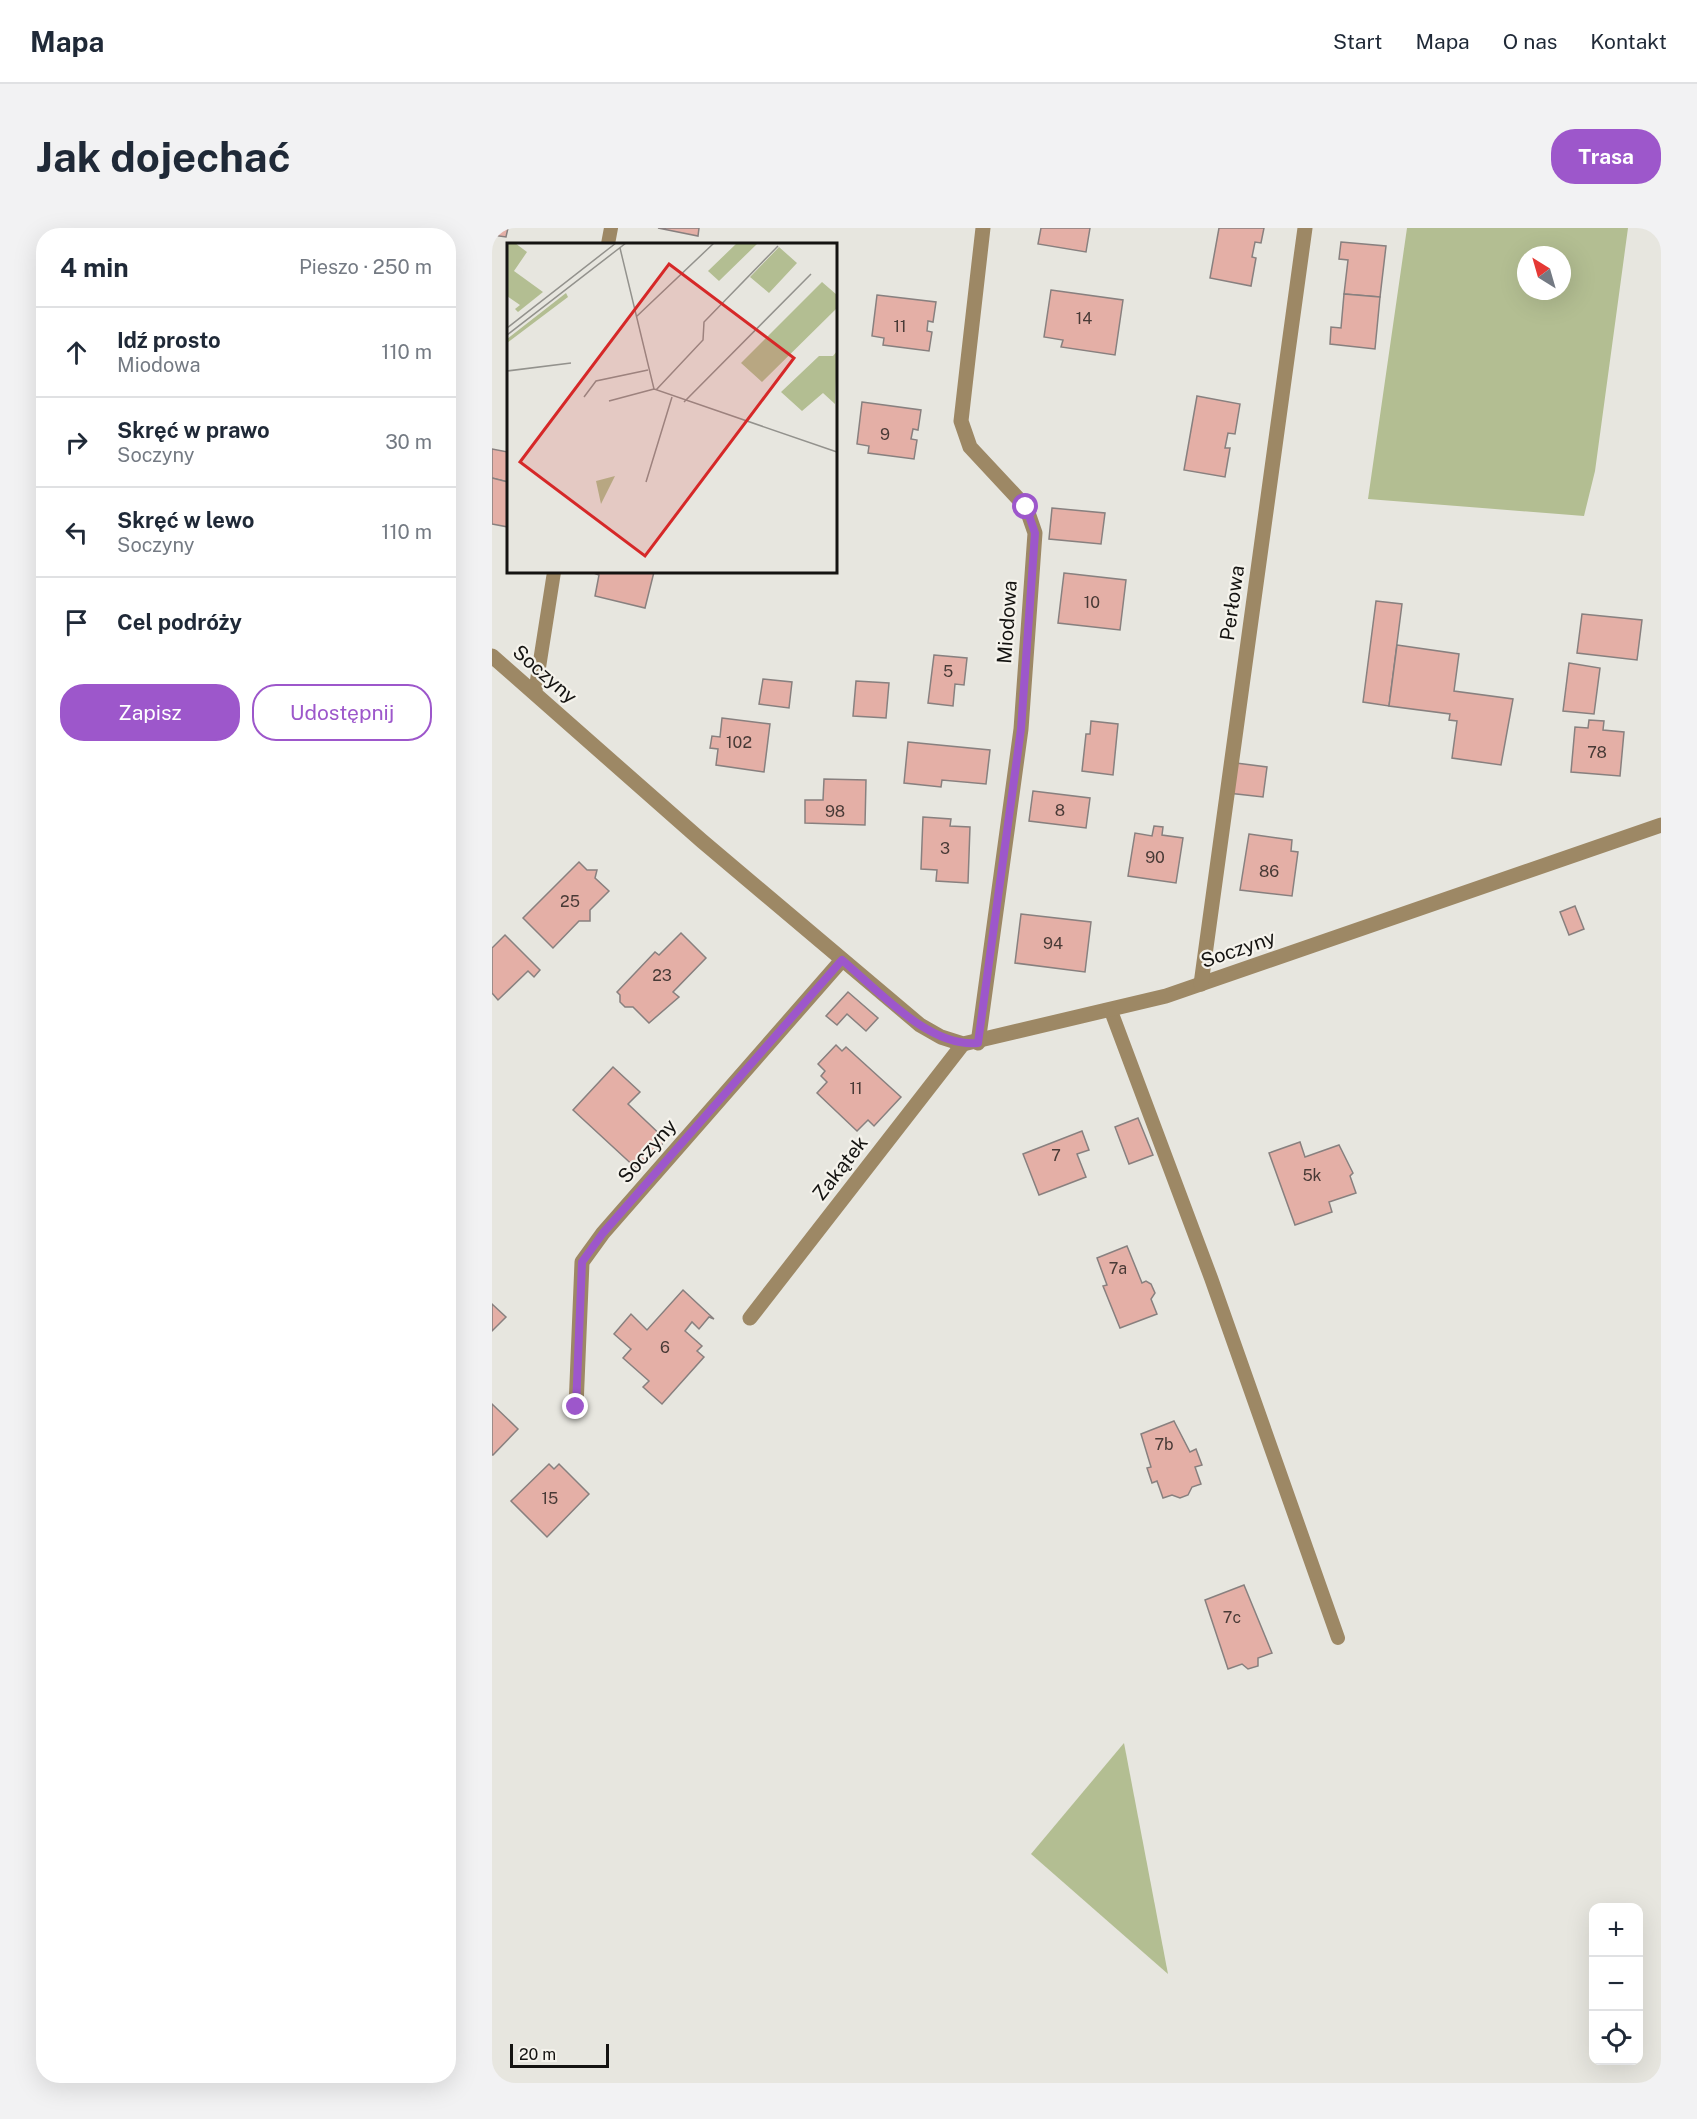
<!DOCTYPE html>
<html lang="pl">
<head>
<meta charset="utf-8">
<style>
  body { margin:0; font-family:"Public Sans",sans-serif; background:#f2f2f3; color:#1f2937 }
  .controls { position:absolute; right:18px; bottom:18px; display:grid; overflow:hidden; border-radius:12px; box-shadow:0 6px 24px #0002 }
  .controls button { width:54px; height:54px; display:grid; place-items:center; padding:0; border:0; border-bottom:2px solid #e0e1e3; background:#fff; color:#1f2937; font:30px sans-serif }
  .compass { position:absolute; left:1025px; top:18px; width:54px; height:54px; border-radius:50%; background:#fff; box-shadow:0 6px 24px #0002; rotate:323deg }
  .scale { position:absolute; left:18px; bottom:15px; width:99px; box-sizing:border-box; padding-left:6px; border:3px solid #141311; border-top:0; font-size:16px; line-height:21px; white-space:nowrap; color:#141311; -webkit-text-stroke:4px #f5f3ec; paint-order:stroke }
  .stop { position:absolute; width:18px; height:18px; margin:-14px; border:4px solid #9d57cb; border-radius:50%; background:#fff }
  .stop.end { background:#9d57cb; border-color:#fff; box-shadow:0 2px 6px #0008 }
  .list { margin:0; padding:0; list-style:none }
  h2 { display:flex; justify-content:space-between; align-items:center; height:78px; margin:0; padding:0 24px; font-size:26px }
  h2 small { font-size:20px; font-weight:400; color:#747a83 }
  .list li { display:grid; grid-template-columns:39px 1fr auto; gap:18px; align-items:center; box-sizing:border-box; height:90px; padding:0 24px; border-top:2px solid #e0e1e3 }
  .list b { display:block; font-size:22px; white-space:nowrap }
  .list p { margin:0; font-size:20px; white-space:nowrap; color:#747a83 }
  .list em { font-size:20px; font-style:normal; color:#747a83 }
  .actions { display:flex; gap:12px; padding:18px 24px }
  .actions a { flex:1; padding:14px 0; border:2px solid #9d57cb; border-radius:24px; text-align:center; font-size:21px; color:#9d57cb }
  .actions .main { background:#9d57cb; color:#fff }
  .icon { flex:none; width:33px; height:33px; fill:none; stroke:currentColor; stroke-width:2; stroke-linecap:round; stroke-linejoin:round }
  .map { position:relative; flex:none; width:1169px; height:1855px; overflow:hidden; border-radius:24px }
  header { display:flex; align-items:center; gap:36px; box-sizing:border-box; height:84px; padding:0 30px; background:#fff; border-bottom:2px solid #e0e1e3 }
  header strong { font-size:28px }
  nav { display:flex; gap:33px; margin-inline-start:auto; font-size:21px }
  .intro { display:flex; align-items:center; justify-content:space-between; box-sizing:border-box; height:144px; padding:0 36px }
  h1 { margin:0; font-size:42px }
  .button { padding:15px 27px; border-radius:24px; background:#9d57cb; color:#fff; font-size:21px; font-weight:700 }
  main { display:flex; gap:36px; padding:0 36px }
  aside { flex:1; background:#fff; border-radius:24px; box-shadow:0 6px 24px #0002 }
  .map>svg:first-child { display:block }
  .green { fill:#b3be92; fill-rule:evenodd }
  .building { fill:#e4afa6; stroke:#88807f; stroke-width:1.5 }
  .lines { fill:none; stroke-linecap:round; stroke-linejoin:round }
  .service { stroke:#9d8865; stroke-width:14 }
  .minor { stroke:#9d8865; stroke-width:15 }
  .route { stroke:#9d57cb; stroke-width:8 }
  .labels { text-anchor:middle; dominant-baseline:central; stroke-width:4.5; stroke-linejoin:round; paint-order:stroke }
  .number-label { font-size:16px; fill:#483a36 }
  .street-label { font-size:20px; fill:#141311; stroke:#f5f3ec }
  .inset-road { fill:none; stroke:#93928d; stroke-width:1.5 }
  .view { fill:#d62828; fill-opacity:0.15; stroke:#d62828; stroke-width:3 }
  .inset-edge { fill:none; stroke:#141311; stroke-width:3 }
</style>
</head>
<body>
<header>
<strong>Mapa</strong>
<nav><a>Start</a><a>Mapa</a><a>O nas</a><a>Kontakt</a></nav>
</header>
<div class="intro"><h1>Jak dojechać</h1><a class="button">Trasa</a></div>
<main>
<aside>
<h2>4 min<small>Pieszo · 250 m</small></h2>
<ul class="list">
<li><svg class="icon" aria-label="ahead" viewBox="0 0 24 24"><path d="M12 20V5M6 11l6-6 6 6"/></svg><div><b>Idź prosto</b><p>Miodowa</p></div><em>110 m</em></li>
<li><svg class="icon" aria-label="right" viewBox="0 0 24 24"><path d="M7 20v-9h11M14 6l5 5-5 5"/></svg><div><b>Skręć w prawo</b><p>Soczyny</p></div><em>30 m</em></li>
<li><svg class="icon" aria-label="left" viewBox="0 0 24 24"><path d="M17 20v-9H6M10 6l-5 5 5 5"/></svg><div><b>Skręć w lewo</b><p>Soczyny</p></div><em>110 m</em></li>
<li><svg class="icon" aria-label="arrive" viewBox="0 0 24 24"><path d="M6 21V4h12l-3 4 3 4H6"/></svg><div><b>Cel podróży</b></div></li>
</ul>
<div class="actions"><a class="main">Zapisz</a><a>Udostępnij</a></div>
</aside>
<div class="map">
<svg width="1169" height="1855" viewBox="0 0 1169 1855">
  <rect width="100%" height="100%" fill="#e7e6df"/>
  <!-- green -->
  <g class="green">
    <path d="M915,0H1136L1103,243L1092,288L876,271ZM1034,27H1070V63H1034Z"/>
    <polygon points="632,1515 676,1746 539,1626"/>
  </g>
  <!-- building -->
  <g class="building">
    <polygon points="0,0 16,0 14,9 0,7"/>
    <polygon points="166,0 207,0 206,8"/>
    <polygon points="549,0 598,0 594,24 546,16"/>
    <polygon points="727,0 772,0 769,15 763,14 760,29 764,30 759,58 718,50"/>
    <polygon points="849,14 894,18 888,69 852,66 856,32 847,31"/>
    <polygon points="559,62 631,72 623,127 569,119 571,112 552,109"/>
    <polygon points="852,66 888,69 883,121 838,116 839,99 849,100"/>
    <polygon points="385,67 444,74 441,94 436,93 435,103 440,104 437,123 391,117 392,110 380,108"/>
    <polygon points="705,168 748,176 743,206 736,205 733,220 738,220 733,249 692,242"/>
    <polygon points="370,174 429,182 426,202 421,201 419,211 425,212 422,231 376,225 377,218 365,216"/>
    <polygon points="0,221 16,224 16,254 0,250"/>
    <polygon points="0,250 16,254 16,299 0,296"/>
    <polygon points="560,280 613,285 609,316 557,311"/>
    <polygon points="99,344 162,344 153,380 103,368 107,347"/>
    <polygon points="572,345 634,352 628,402 566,395"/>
    <polygon points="884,373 910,376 897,478 871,474"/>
    <polygon points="1090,386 1150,392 1145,432 1085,425"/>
    <polygon points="905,417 967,426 962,463 1021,471 1009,537 960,530 965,493 957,492 958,486 897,478"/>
    <polygon points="442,427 475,430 472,457 463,456 461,478 436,475"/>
    <polygon points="1077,435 1108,440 1102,486 1071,483"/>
    <polygon points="271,451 300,454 297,480 267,476"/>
    <polygon points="364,453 397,455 394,490 361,488"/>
    <polygon points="230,490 278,496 272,544 224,537 226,521 218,520 220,508 228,509"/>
    <polygon points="1097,492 1112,493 1111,502 1132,504 1128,548 1079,544 1083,499 1096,500"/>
    <polygon points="599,493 626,496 621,547 590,543 594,506 598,506"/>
    <polygon points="416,514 498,522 494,556 450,552 449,559 412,555"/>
    <polygon points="744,535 775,539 771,569 736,565"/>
    <polygon points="332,551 374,552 373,597 313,595 313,572 331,572"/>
    <polygon points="541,563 598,570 594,600 537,593"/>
    <polygon points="431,589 459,591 458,598 478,599 476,655 444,653 445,642 429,641"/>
    <polygon points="662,598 671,599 670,607 691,610 684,655 636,648 643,605 660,608"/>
    <polygon points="757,606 800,612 799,623 806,624 800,668 748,662"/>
    <polygon points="87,634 95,642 105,642 103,650 117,663 98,682 98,693 87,693 61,720 31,690"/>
    <polygon points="1083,678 1092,701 1077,707 1068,684"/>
    <polygon points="529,686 599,694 593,744 523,735"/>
    <polygon points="189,705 214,730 181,764 187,769 157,795 141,779 133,779 128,774 128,767 125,764 163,724 167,727"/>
    <polygon points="13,707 48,742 42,749 36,743 6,772 0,765 0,720"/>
    <polygon points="356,764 386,790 374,803 355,786 345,797 334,788"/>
    <polygon points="344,817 350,823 354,819 409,869 382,898 376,892 365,903 325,865 335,854 329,848 333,843 326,836"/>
    <polygon points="121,839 148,864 136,876 174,912 146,942 81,882"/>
    <polygon points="646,890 661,927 637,936 623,899"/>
    <polygon points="590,903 597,922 585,926 594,949 547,967 531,926"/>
    <polygon points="808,914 813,929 847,917 861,945 858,948 864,965 837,974 840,984 803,997 777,925"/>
    <polygon points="635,1018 650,1055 654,1053 659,1056 663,1065 659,1071 665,1086 628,1100 611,1058 615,1057 605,1030"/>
    <polygon points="191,1062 222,1091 217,1089 207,1101 200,1094 193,1103 210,1118 205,1123 212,1129 170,1176 151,1159 157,1153 131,1130 139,1121 122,1106 139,1086 155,1102"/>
    <polygon points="0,1076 14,1089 0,1103"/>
    <polygon points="0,1176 26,1201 1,1227 0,1227"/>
    <polygon points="682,1193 698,1224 704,1221 710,1237 703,1239 709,1256 700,1259 696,1267 688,1270 680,1267 671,1270 665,1253 660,1255 655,1240 659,1239 649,1206"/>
    <polygon points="57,1236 62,1241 67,1236 97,1266 55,1309 19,1273"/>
    <polygon points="752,1357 780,1425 766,1430 766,1438 756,1441 750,1436 736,1441 713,1372"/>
  </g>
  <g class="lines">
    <!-- service -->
    <g class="service">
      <polyline points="116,16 119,0"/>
      <polyline points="43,465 62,344"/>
      <polyline points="619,783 719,1050 846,1410"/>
    </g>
    <!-- minor -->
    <g class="minor">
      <polyline points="0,428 210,613 428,797 449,809 471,816 674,768 1169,597"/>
      <polyline points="709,756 813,0"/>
      <polyline points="486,815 529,501 543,305 534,279 478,219 469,193 491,0"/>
      <polyline points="258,1090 471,816"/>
      <polyline points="84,1179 90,1034 111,1005 350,732"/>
    </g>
  </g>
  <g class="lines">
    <!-- route -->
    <path class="route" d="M84,1179L90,1034L111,1005L350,732C386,762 437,820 486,815L529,501L543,305L534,279"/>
  </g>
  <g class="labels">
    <!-- number labels -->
    <g class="number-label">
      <text x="592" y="90">14</text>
      <text x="408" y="98">11</text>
      <text x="393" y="206">9</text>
      <text x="600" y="374">10</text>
      <text x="456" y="443">5</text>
      <text x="247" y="514">102</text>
      <text x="1105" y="524">78</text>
      <text x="568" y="582">8</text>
      <text x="343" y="583">98</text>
      <text x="453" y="620">3</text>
      <text x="663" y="629">90</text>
      <text x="777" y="643">86</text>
      <text x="78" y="673">25</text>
      <text x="561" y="715">94</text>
      <text x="170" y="747">23</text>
      <text x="364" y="860">11</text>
      <text x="564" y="927">7</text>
      <text x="820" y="947">5k</text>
      <text x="626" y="1040">7a</text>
      <text x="173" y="1119">6</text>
      <text x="672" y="1216">7b</text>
      <text x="58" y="1270">15</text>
      <text x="740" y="1389">7c</text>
    </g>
    <!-- street labels -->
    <g class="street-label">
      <text transform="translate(740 375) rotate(-82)">Perłowa</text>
      <text transform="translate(515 394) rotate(-86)">Miodowa</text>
      <text transform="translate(53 446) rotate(41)">Soczyny</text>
      <text transform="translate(746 721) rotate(-19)">Soczyny</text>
      <text transform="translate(155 923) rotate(-49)">Soczyny</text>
      <text transform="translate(348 940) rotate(-52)">Zakątek</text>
    </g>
  </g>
  <!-- overview -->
  <g transform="translate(15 15)">
    <rect width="330" height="330" fill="#e7e6df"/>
    <path d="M0,0H8L20,9L7,28L36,49L11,69L8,66L13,62L0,53ZM230,0H251L212,38L201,28ZM272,4L290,20L262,50L243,34ZM315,39L330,52V65L255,139L234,120ZM59,50L61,54L0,100V96ZM330,108L328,161L316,150L295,168L274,149L312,113H326ZM108,233L94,261L89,238Z" fill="#b3be92"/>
    <path class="inset-road" d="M113,5L147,146L330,209M129,74L207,0M0,85L109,0M0,92L119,0M0,128L64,120M149,147L196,97L197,79L271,3M77,154L89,138L141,127M102,158L147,146M177,159L304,31M139,239L165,154"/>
    <path class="view" d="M162,21L287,115L138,313L13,219Z"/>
    <rect width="330" height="330" class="inset-edge"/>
  </g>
</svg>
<div class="controls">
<button>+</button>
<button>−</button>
<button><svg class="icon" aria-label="locate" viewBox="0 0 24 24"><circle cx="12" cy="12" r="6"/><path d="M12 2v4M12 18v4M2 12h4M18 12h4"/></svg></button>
</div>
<svg class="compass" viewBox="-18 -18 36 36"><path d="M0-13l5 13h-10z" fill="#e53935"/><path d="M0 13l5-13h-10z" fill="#747a83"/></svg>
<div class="scale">20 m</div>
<div class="stop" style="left:534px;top:279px"></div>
<div class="stop end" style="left:84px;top:1179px"></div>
</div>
</main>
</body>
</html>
